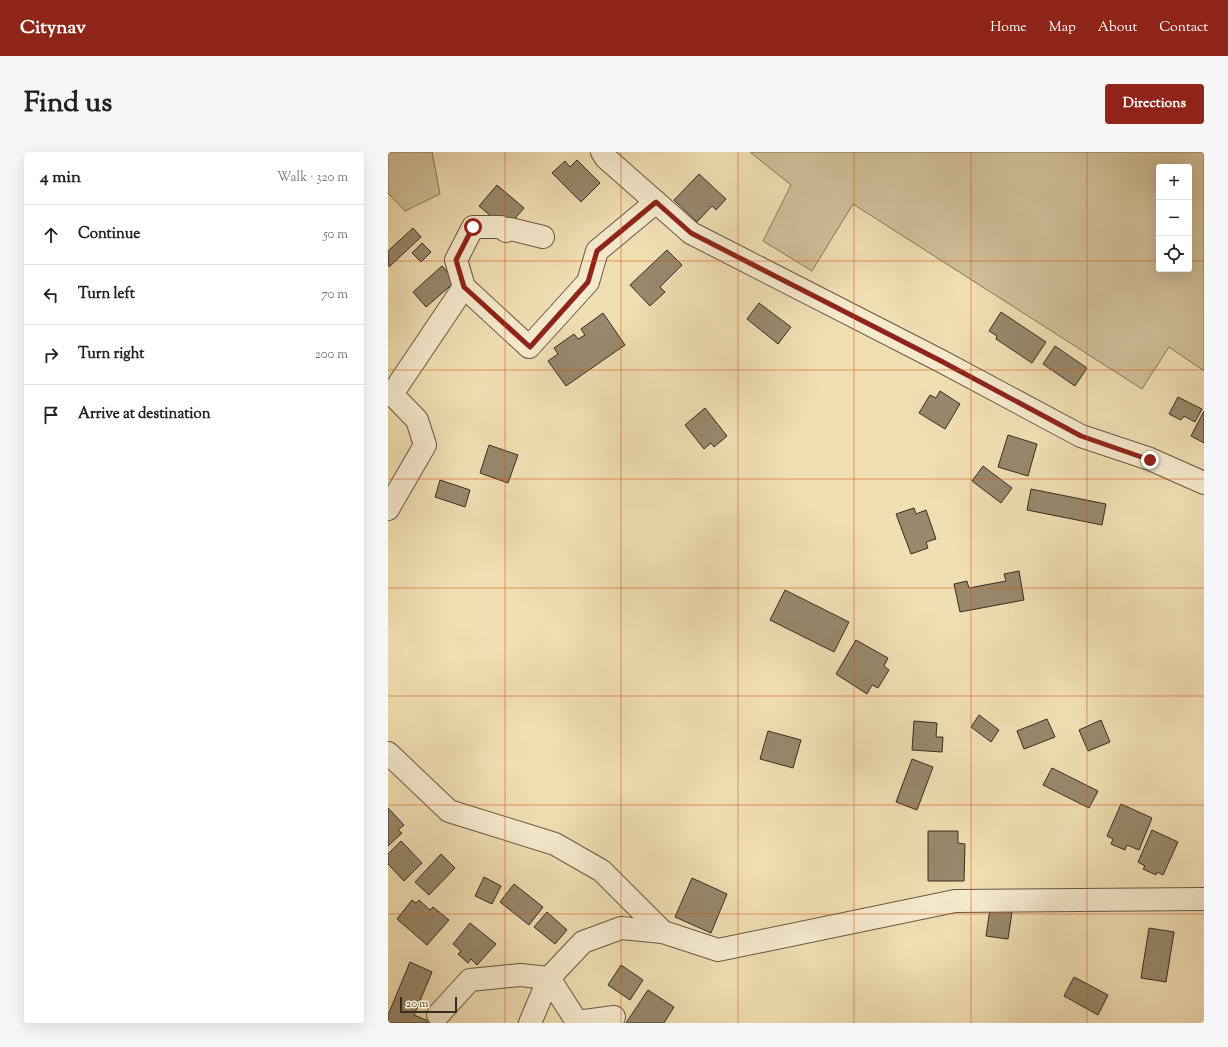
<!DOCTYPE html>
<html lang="en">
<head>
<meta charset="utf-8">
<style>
  body { margin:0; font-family:"Sorts Mill Goudy",serif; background:#f6f6f6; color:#222 }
  .controls { position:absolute; right:12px; top:12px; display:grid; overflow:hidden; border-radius:4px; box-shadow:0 4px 16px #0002 }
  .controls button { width:36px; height:36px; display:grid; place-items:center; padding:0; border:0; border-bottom:1px solid #e0e0e0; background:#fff; color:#222; font:20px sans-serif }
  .scale { position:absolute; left:12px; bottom:10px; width:57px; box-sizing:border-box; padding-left:4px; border:2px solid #382c20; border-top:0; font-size:11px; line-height:14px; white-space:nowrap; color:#382c20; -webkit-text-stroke:3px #f6eace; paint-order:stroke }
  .stop { position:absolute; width:12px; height:12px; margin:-9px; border:3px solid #8f2418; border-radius:50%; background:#fff }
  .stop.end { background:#8f2418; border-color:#fff; box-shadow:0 1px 4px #0008 }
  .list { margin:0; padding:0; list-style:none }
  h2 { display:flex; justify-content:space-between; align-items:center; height:52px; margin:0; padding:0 16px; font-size:17px }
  h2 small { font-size:13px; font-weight:400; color:#767676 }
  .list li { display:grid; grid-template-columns:26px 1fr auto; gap:12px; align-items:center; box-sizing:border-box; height:60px; padding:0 16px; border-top:1px solid #e0e0e0 }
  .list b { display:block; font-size:15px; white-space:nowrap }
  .list em { font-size:13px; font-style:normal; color:#767676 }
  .icon { flex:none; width:22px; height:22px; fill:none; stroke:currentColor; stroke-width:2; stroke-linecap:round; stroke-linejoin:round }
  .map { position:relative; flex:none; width:816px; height:871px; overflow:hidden; border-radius:4px }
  header { display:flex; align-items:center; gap:24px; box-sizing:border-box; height:56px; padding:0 20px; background:#8f2418; color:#fff }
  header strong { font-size:19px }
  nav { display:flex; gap:22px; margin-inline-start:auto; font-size:14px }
  .intro { display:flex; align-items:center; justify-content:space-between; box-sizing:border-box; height:96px; padding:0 24px }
  h1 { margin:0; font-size:28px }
  .button { padding:10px 18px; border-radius:4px; background:#8f2418; color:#fff; font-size:14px; font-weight:700 }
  main { display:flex; gap:24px; padding:0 24px }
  aside { flex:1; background:#fff; border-radius:4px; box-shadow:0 4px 16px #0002 }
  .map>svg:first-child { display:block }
  .green { fill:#d2c19b; stroke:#85765e; fill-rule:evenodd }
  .building { fill:#98896d; stroke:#382c20 }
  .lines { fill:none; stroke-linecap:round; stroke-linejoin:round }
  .minor-casing { stroke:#665945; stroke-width:24 }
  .minor { stroke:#f6eace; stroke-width:22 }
  .route { stroke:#8f2418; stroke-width:5 }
  .grid { fill:none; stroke:#d6540e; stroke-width:1; stroke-opacity:0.55 }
</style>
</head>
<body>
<header>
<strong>Citynav</strong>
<nav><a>Home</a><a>Map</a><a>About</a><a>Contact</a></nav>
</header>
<div class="intro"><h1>Find us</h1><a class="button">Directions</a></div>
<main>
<aside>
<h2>4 min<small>Walk · 320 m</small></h2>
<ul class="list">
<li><svg class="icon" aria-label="ahead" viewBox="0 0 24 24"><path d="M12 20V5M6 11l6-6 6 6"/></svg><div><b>Continue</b></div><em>50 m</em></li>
<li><svg class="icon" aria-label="left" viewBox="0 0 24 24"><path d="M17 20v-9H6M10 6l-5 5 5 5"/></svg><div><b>Turn left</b></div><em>70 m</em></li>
<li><svg class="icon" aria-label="right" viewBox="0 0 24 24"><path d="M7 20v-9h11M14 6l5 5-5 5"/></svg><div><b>Turn right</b></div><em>200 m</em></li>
<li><svg class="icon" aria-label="arrive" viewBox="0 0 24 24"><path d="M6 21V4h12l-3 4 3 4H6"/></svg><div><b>Arrive at destination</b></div></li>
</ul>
</aside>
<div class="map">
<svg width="816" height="871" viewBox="0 0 816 871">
  <rect width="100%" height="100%" fill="#f1dfb4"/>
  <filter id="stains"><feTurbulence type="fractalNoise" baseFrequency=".005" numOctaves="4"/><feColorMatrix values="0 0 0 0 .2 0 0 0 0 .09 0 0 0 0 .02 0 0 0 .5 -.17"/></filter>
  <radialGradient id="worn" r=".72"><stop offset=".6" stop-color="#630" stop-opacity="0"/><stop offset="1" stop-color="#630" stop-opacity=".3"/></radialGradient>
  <!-- green -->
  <g class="green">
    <polygon points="0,0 44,0 52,42 17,59 0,41"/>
    <path d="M362,0H816V219L781,195L754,237L465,52L424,119L375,89L403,33ZM771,15H801V117H771Z"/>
  </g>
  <!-- building -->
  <g class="building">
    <polygon points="189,8 212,31 193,50 164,21 177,9 182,15"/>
    <polygon points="311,22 338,47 328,58 324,54 309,70 286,48"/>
    <polygon points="109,33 136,56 118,77 91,54"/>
    <polygon points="25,76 33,85 1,115 0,99"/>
    <polygon points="34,91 43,100 33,110 24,101"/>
    <polygon points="279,98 294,113 272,135 277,140 262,154 242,133"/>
    <polygon points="54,114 68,129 38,155 25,140"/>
    <polygon points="371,151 403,175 390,192 359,167"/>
    <polygon points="613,160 658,190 644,211 608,187 609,184 601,179"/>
    <polygon points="215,161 237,193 178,234 160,209 170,202 166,196 186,182 190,187 197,183 193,177"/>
    <polygon points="667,194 699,216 687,234 655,212"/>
    <polygon points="552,239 572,252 557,277 531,261 542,243 548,246"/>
    <polygon points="790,245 814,257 807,270 796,264 793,268 781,262"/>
    <polygon points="317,256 339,284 326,295 323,291 316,297 297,273"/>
    <polygon points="816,259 816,291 803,284"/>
    <polygon points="620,283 649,292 640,324 610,315"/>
    <polygon points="101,293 130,303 120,331 92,321"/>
    <polygon points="595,314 624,336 613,351 584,329"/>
    <polygon points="52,328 82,338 77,355 47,345"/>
    <polygon points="643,337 718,352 714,373 639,358"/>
    <polygon points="526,356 528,362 538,358 548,387 538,390 540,396 523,402 508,362"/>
    <polygon points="631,419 636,448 572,460 566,432 579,429 581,436 618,429 616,422"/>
    <polygon points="397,438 461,470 446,500 382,468"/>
    <polygon points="468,488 500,506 496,514 501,518 490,536 484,533 479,542 448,522"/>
    <polygon points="591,563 611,578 603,590 583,575"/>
    <polygon points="659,567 667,585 636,597 629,579"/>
    <polygon points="713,568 722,590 700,599 691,578"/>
    <polygon points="526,569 549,571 548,585 555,585 554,600 524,598"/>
    <polygon points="380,579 413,588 405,616 372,607"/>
    <polygon points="524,607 545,615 529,658 508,650"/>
    <polygon points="664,616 710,639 701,656 655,633"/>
    <polygon points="733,652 764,666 751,698 739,693 737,698 723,692 725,687 719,684"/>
    <polygon points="0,656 16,673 10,678 14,681 0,694"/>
    <polygon points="764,678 790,690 775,723 769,720 768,723 755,717 757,714 750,710"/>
    <polygon points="540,679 570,679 570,691 577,692 576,729 540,729"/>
    <polygon points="13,689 34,711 16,729 0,712 0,702"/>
    <polygon points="53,702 67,716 41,743 27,730"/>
    <polygon points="96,725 113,734 104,752 87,744"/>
    <polygon points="304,726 339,742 323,781 287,765"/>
    <polygon points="126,732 155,755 141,773 112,750"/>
    <polygon points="24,748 28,751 31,748 42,758 45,755 61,768 39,793 9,767"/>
    <polygon points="602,757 624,760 620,787 598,784"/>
    <polygon points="159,760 179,778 167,792 146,775"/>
    <polygon points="82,771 108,792 89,813 83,807 80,811 70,802 73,799 65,792"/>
    <polygon points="761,776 786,780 778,830 753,826"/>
    <polygon points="22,810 44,820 26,863 45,871 0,871 0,863"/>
    <polygon points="233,813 255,828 242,848 220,833"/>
    <polygon points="686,825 720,843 710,863 676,844"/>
    <polygon points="260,838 286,855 276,871 238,871"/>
  </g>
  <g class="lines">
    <defs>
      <g id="minor">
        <polyline points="214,0 218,6 303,81 553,209 693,284 762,307 816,331"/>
        <polyline points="76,135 68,108 85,75 113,75 118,79 122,77 155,85"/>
        <polyline points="0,357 37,293 29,268 4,242 76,135 141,195 200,130 209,99 268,50"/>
        <polyline points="0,601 61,659 167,692 214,719 275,780 330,798 567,749 816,747"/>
        <polyline points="50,863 82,828 132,823 161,826 195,790 233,776 275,780"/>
        <polyline points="142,871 161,826 189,870 226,865"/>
      </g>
    </defs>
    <!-- minor casing -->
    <use href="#minor" class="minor-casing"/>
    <!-- minor -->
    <use href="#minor" class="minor"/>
  </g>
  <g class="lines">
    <!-- route -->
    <polyline class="route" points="85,75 68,108 76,135 142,195 200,130 209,99 268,50 303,81 553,209 693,284 762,308"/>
  </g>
  <!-- grid -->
  <path class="grid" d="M117,0V871M233,0V871M350,0V871M466,0V871M583,0V871M699,0V871M0,109H771M801,109H816M0,218H816M0,327H816M0,436H816M0,544H816M0,653H816M0,762H816"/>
  <rect width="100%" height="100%" filter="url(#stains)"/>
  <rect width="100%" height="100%" fill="url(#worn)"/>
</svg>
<div class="controls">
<button>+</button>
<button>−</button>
<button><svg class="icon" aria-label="locate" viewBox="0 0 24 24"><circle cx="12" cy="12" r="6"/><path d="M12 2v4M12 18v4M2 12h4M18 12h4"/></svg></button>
</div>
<div class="scale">20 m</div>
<div class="stop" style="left:85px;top:75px"></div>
<div class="stop end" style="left:762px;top:308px"></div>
</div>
</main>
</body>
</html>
